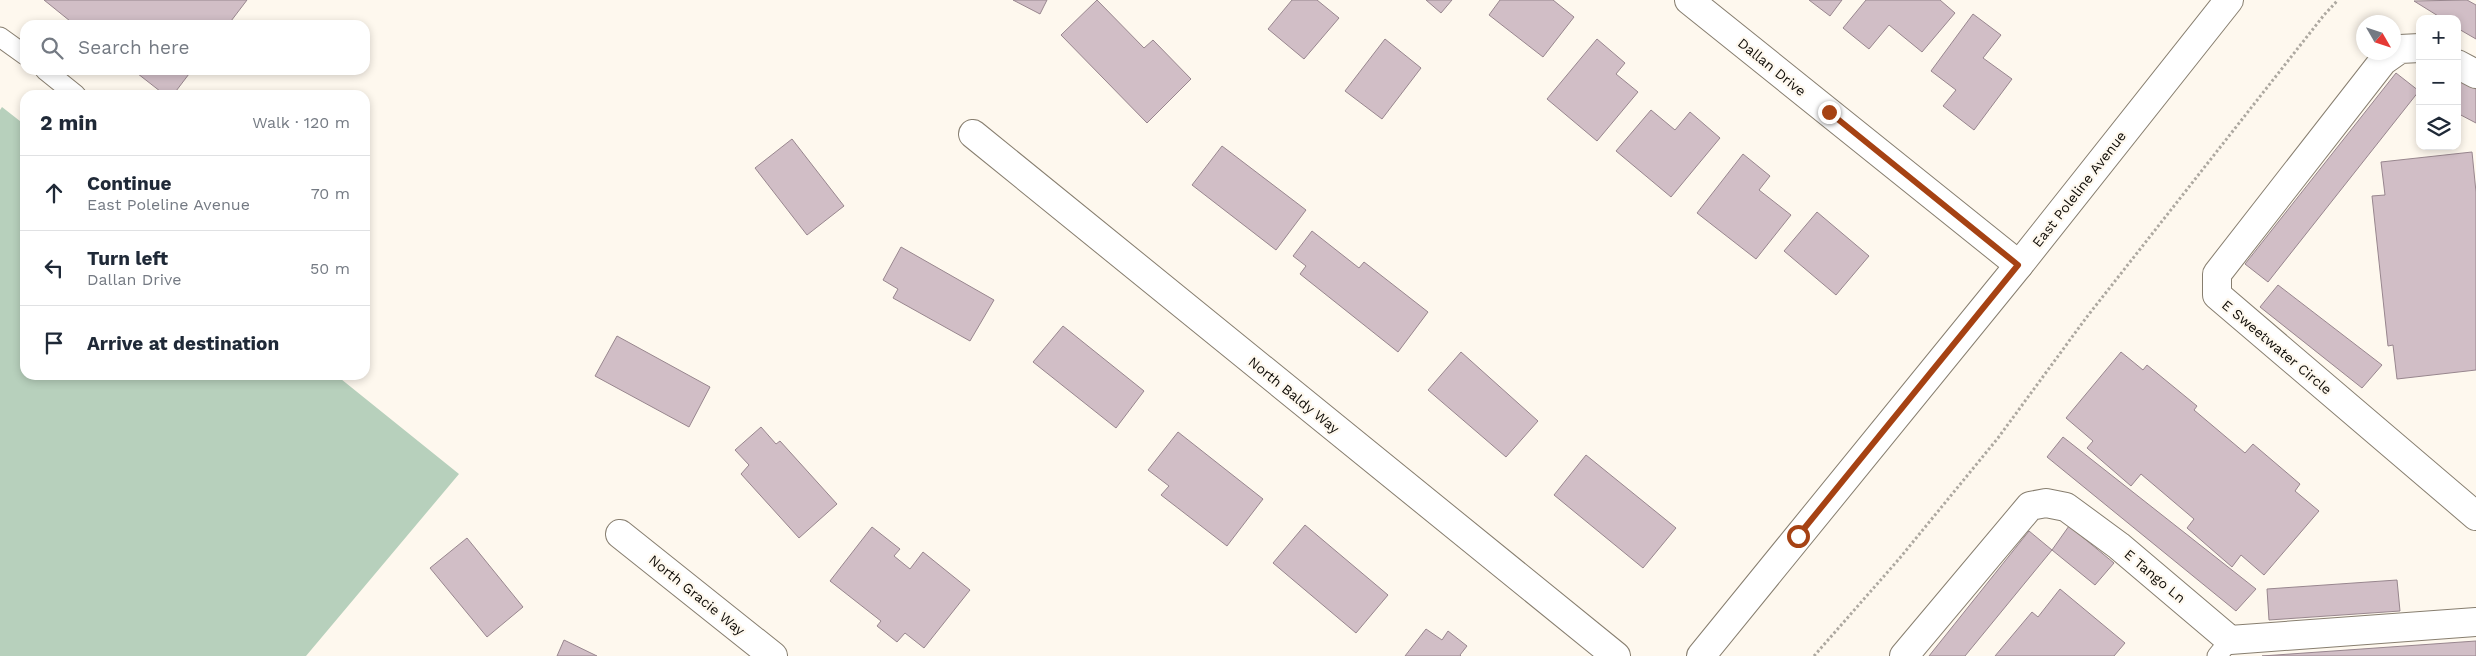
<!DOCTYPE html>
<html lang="en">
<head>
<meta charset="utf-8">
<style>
  body { margin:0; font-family:"Work Sans",sans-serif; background:#f2f2f3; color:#1f2937 }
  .controls { position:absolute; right:15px; top:15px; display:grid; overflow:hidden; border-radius:10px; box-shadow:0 2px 8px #0003 }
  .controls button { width:45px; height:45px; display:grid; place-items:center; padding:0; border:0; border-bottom:1px solid #e0e1e3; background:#fff; color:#1f2937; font:25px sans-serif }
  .compass { position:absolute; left:2356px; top:15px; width:45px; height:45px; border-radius:50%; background:#fff; box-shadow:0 2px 8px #0003; rotate:129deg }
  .stop { position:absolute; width:15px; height:15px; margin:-11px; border:4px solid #a64213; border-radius:50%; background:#fff }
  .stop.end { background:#a64213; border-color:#fff; box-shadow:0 1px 5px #0008 }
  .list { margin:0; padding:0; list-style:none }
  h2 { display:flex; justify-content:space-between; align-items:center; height:65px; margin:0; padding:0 20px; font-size:21px }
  h2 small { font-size:16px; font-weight:400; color:#747a83 }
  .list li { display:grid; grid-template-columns:32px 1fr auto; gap:15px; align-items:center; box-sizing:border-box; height:75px; padding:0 20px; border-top:1px solid #e0e1e3 }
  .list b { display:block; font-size:19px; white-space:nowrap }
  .list p { margin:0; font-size:16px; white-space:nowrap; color:#747a83 }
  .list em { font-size:16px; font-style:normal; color:#747a83 }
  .icon { flex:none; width:28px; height:28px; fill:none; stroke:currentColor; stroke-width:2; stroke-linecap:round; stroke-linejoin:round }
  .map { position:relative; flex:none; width:2476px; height:656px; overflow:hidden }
  .search { position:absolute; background:#fff; box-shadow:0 2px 8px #0003; left:20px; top:20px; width:350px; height:55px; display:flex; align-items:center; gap:12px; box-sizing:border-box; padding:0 18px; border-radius:15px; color:#747a83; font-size:19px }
  .panel { position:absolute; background:#fff; box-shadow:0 2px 8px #0003; left:20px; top:90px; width:350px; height:290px; border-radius:15px }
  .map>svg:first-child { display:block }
  .green { fill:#b7d0bc }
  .building { fill:#d1bec6; stroke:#98868e }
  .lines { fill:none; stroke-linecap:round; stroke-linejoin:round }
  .service-casing { stroke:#877e6f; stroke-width:21 }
  .minor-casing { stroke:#877e6f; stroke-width:30 }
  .secondary-casing { stroke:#877e6f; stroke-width:30 }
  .path { stroke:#ada8a0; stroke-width:3; stroke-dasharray:2.5 2.5; stroke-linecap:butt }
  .service { stroke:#fff; stroke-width:19 }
  .minor { stroke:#fff; stroke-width:28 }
  .secondary { stroke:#fff; stroke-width:28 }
  .route { stroke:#a64213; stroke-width:6 }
  .labels { text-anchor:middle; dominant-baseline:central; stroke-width:4.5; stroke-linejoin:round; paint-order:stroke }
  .street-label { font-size:14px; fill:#0f0c07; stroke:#fef8ee }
</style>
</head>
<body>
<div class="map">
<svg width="2476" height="656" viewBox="0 0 2476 656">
  <rect width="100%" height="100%" fill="#fef8ee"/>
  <!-- green -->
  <polygon class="green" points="2,107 25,125 25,375 336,375 459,474 306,656 0,656 0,110"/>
  <!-- building -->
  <g class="building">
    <polygon points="44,0 247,0 228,25 75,25"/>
    <polygon points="1013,0 1047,0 1040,14"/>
    <polygon points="1097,0 1144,48 1153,40 1191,79 1147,123 1061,35"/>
    <polygon points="1292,0 1317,0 1339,18 1304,59 1268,29"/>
    <polygon points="1426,0 1452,0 1441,13"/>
    <polygon points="1500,0 1553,0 1574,17 1543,57 1489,15"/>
    <polygon points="1809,0 1842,0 1830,16"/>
    <polygon points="1866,0 1940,0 1955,13 1922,52 1889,25 1869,49 1843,28"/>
    <polygon points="2467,0 2476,5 2476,39 2457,28 2457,19 2443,19 2414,1"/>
    <polygon points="1973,14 2001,35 1983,58 2012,79 1974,130 1943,106 1956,90 1931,71"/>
    <polygon points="1385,39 1421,68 1382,119 1345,91"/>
    <polygon points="1597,39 1625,63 1616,74 1638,92 1597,141 1547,99"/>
    <polygon points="133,70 192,70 173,95 165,95"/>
    <polygon points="2396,73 2419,91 2268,282 2245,264"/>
    <polygon points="2457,78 2476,89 2476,123 2457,113"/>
    <polygon points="1651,110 1675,130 1690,112 1720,138 1671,197 1616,151"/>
    <polygon points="792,139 844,206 807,235 755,168"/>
    <polygon points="1222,146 1306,210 1276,250 1192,185"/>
    <polygon points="2472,152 2476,192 2476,370 2397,379 2393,345 2388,346 2372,196 2385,195 2381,162"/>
    <polygon points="1743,154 1770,176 1759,190 1791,215 1756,259 1697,213"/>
    <polygon points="1817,212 1869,256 1836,295 1784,251"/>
    <polygon points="1312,231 1359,268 1364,262 1428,312 1398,352 1300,274 1306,266 1293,256"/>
    <polygon points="901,247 994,300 970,341 893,298 898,289 883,280"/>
    <polygon points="2278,285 2382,365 2362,388 2260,307"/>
    <polygon points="1063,326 1144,391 1116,428 1033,362"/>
    <polygon points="617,336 710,387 689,427 595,376"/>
    <polygon points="1461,352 1538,421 1506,457 1428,390"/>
    <polygon points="2121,352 2143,370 2147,365 2197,406 2194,410 2245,453 2253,444 2300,484 2295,491 2319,511 2264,575 2241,555 2232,567 2187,528 2194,519 2141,474 2131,486 2087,448 2093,441 2066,418"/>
    <polygon points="761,427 776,444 780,441 837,504 799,538 741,474 749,465 735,450"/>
    <polygon points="1178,432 1263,499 1227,546 1161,495 1169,486 1148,470"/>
    <polygon points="2063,437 2256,589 2236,611 2047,457"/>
    <polygon points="1586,455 1676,528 1643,568 1554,495"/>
    <polygon points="1305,525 1388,595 1356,633 1273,563"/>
    <polygon points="2069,526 2114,563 2095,585 2052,550"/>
    <polygon points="872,527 900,549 894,556 910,569 923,552 970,590 924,648 905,633 897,642 877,626 881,621 830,581"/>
    <polygon points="2029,531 2052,550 1965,656 1929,656"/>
    <polygon points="467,538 523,607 487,637 430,568"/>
    <polygon points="2397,580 2400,611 2269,620 2267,589"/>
    <polygon points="2060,589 2125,643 2114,656 1995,656 2032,612 2038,617"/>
    <polygon points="1426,629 1442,640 1448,631 1467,646 1460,655 1461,656 1405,656"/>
    <polygon points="564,640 597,656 557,656"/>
    <polygon points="2476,641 2476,656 2262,656"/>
  </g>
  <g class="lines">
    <defs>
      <g id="service">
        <polyline points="0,37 25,55"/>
        <polyline points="45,70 76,95"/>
        <polyline points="2217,656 2230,640"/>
      </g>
      <g id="minor">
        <polyline points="1689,0 2019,265"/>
        <polyline points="2420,48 2400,49 2383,61 2217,274 2217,295 2476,516"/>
        <polyline points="2457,64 2476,74"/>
        <polyline points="973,134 1616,656"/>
        <polyline points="620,534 773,656"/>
        <polyline points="1904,656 2030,506 2046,503 2066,507 2119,546 2230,640 2476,622"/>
      </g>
      <polyline id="secondary" points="1701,656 2019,265 2229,0"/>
    </defs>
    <!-- service casing -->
    <use href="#service" class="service-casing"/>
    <!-- minor casing -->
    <use href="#minor" class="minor-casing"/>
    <!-- secondary casing -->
    <use href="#secondary" class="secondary-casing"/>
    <!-- path -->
    <polyline class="path" points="1814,656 1899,559 1998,438 2086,318 2324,15 2338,0"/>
    <!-- service -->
    <use href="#service" class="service"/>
    <!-- minor -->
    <use href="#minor" class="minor"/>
    <!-- secondary -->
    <use href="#secondary" class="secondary"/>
  </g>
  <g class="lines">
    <!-- route -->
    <polyline class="route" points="1798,536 2018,265 1829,112"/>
  </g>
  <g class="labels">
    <!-- street labels -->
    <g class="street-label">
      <text transform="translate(1772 67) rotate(39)">Dallan Drive</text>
      <text transform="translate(2079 189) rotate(-52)">East Poleline Avenue</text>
      <text transform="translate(2277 347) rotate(40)">E Sweetwater Circle</text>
      <text transform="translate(1294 395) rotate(39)">North Baldy Way</text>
      <text transform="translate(2155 576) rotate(40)">E Tango Ln</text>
      <text transform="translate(697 595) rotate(39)">North Gracie Way</text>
    </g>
  </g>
</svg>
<div class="controls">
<button>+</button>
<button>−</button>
<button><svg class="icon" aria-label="layers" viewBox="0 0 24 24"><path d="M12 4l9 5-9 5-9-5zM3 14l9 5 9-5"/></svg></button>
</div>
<svg class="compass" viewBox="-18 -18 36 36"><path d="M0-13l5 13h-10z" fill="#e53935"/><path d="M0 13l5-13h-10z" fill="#747a83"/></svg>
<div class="stop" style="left:1798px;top:536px"></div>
<div class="stop end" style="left:1829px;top:112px"></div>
<div class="search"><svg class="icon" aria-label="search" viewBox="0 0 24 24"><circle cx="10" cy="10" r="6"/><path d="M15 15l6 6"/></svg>Search here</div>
<section class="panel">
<h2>2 min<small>Walk · 120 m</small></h2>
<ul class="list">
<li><svg class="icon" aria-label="ahead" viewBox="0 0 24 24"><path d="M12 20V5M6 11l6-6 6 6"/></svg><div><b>Continue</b><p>East Poleline Avenue</p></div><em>70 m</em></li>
<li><svg class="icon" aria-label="left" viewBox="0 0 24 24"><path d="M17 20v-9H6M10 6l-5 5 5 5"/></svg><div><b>Turn left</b><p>Dallan Drive</p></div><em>50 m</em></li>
<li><svg class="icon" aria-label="arrive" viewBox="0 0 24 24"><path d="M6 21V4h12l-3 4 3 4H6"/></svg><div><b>Arrive at destination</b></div></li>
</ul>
</section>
</div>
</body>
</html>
